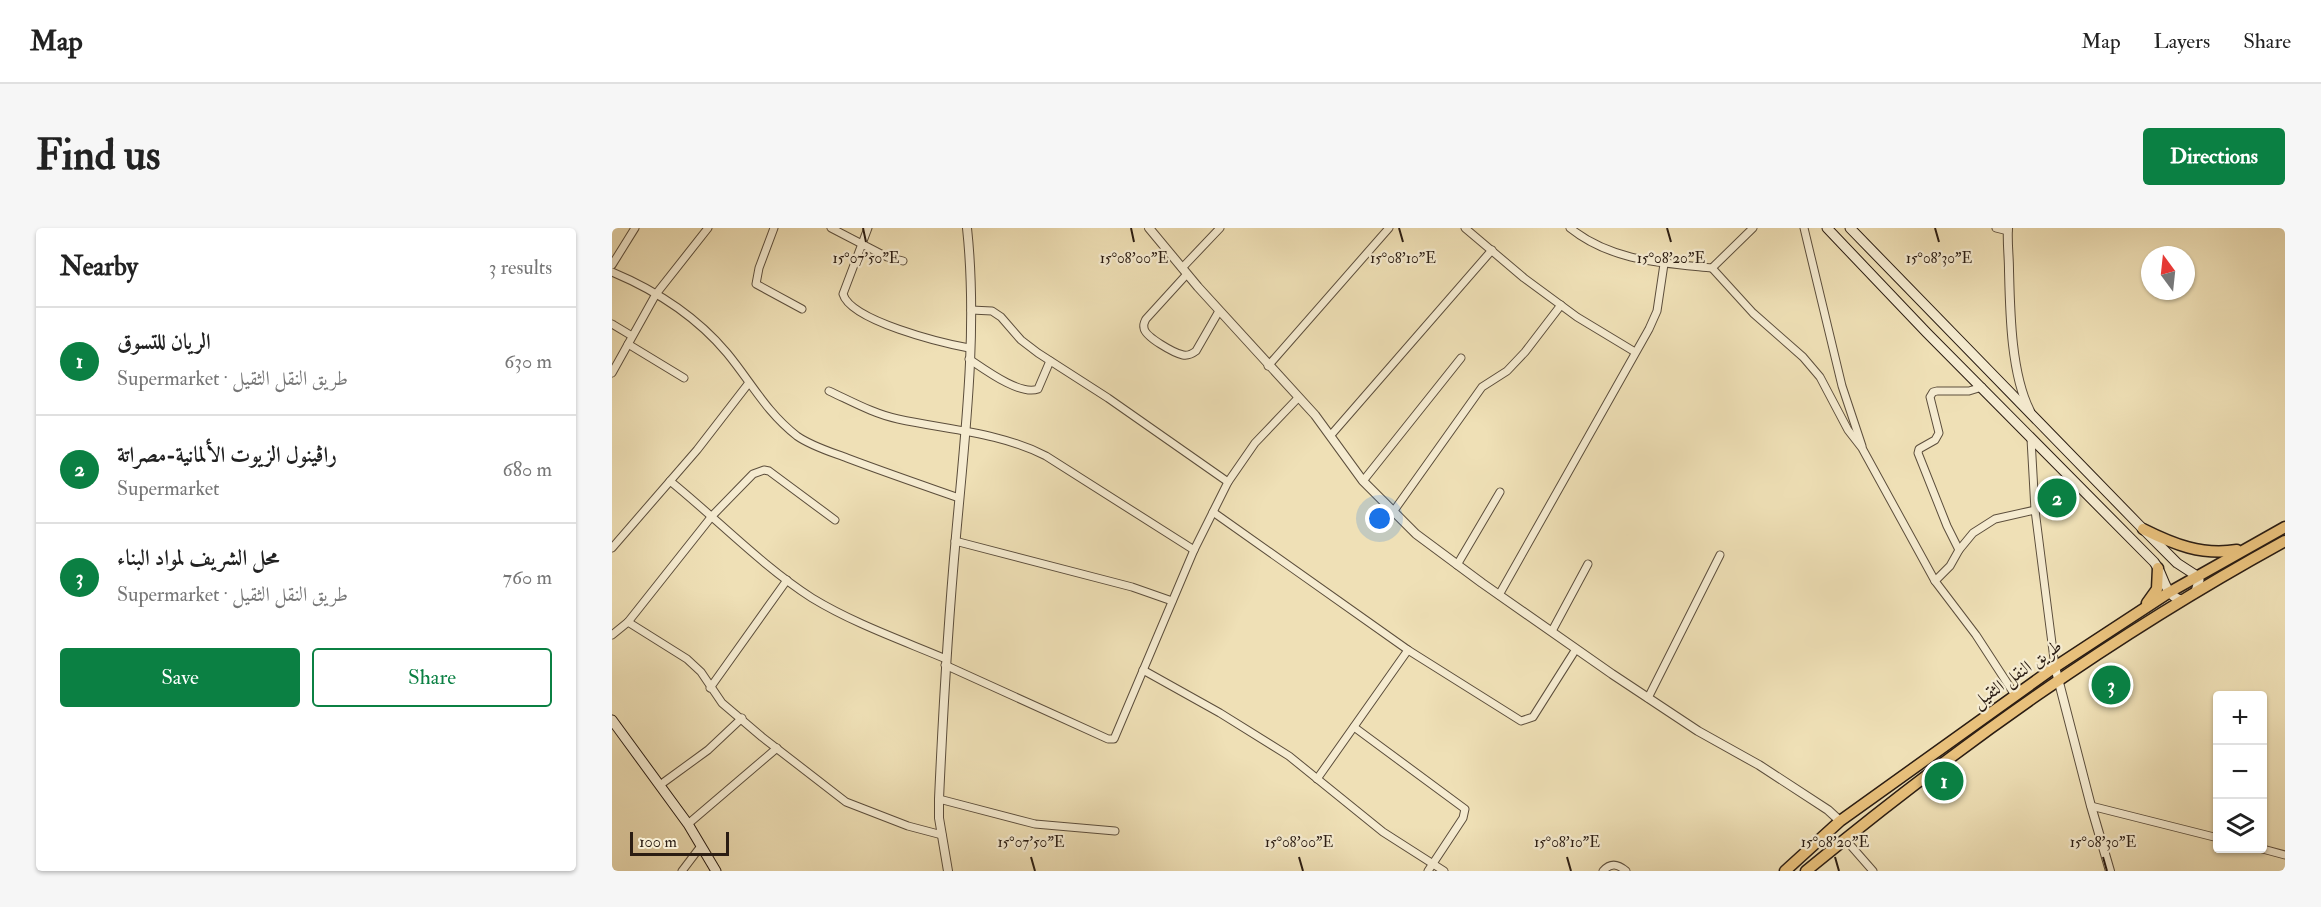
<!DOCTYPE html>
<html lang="en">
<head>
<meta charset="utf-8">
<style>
  body { margin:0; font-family:"IM FELL Double Pica",Amiri,serif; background:#f6f6f6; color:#222 }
  .controls { position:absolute; right:18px; bottom:18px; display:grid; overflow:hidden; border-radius:6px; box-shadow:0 2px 4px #0004 }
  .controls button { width:54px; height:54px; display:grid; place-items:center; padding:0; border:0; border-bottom:2px solid #e0e0e0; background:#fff; color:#222; font:30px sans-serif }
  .compass { position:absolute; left:1529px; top:18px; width:54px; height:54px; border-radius:50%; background:#fff; box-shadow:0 2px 4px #0004; rotate:345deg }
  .scale { position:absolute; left:18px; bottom:15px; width:99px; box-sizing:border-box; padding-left:6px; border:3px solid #2b1d13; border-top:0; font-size:16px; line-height:21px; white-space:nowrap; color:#2b1d13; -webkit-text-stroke:4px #f5ebd0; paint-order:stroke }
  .you { position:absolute; left:768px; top:291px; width:21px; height:21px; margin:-15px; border:4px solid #fff; border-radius:50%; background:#1a73e8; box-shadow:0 0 0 9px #1a73e833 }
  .badge { display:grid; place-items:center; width:39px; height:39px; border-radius:50%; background:#0b8043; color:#fff; font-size:20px; font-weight:700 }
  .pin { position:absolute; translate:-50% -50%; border:3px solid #fff; box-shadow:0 2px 6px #0006 }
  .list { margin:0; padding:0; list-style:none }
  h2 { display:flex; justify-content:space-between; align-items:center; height:78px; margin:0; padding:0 24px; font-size:26px }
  h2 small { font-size:20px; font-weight:400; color:#767676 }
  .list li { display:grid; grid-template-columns:39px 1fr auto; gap:18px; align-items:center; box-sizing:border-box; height:108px; padding:0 24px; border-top:2px solid #e0e0e0 }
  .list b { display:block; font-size:22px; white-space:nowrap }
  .list p { margin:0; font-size:20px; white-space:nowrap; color:#767676 }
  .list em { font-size:20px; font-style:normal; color:#767676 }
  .actions { display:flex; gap:12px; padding:18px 24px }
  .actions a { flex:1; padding:14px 0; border:2px solid #0b8043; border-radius:6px; text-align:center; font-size:21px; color:#0b8043 }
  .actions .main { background:#0b8043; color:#fff }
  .icon { flex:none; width:33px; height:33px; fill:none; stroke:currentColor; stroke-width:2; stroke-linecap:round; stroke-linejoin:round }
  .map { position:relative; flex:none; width:1673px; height:643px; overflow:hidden; border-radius:6px }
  header { display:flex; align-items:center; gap:36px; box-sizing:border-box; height:84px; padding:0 30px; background:#fff; border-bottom:2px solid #e0e0e0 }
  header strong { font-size:28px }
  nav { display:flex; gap:33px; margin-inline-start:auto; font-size:21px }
  .intro { display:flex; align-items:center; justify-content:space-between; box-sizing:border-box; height:144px; padding:0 36px }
  h1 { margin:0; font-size:42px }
  .button { padding:15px 27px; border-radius:6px; background:#0b8043; color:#fff; font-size:21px; font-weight:700 }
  main { display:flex; gap:36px; padding:0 36px }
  aside { flex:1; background:#fff; border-radius:6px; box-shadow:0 2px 4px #0004 }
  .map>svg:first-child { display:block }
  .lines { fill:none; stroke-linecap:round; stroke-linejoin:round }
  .minor-casing { stroke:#5c4e3c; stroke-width:9 }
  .tertiary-casing { stroke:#5c4e3c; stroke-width:10 }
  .secondary-casing { stroke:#2b1d13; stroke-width:11 }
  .trunk-casing { stroke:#2b1d13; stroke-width:13 }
  .minor { stroke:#f5ebd0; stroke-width:7 }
  .tertiary { stroke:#f5ebd0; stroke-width:8 }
  .secondary { stroke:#f5ebd0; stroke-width:9 }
  .trunk { stroke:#e8c07b; stroke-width:10 }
  .ticks { fill:none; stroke:#2b1d13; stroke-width:2 }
  .labels { text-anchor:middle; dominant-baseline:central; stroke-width:4.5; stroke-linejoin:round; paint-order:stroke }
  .street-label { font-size:18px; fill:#2b1d13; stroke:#f5ebd0 }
  .ticks-label { font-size:15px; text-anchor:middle; fill:#2b1d13; stroke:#f5ebd0; stroke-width:4.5; stroke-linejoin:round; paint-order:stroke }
</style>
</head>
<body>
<header>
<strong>Map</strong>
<nav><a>Map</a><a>Layers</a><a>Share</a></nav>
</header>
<div class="intro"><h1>Find us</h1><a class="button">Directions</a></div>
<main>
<aside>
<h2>Nearby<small>3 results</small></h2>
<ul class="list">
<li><span class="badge">1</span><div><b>الريان للتسوق</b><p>Supermarket · طريق النقل الثقيل</p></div><em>630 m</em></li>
<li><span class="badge">2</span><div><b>راڤينول الزيوت الألمانية-مصراتة</b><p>Supermarket</p></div><em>680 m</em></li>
<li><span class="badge">3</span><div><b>محل الشريف لمواد البناء</b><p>Supermarket · طريق النقل الثقيل</p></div><em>760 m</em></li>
</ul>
<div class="actions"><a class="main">Save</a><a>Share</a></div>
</aside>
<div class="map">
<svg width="1673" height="643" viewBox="0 0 1673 643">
  <rect width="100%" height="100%" fill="#efe0b6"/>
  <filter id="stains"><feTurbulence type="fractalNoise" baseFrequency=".00333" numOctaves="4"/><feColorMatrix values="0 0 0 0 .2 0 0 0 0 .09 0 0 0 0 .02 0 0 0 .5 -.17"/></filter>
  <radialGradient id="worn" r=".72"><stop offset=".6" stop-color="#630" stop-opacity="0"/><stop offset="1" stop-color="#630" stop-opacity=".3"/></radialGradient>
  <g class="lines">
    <defs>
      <g id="minor">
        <polyline points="162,0 147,40 144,56 190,81"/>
        <polyline points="219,0 275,29 291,33"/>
        <path d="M256,0L231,66C239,93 330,115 357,120"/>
        <polyline points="853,0 912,50 965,89 1023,124"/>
        <path d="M958,0C999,33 1050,35 1100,40L1141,0"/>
        <polyline points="1192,0 1230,158 1250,218"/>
        <polyline points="1384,0 1396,3"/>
        <polyline points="0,37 23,0"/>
        <polyline points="570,40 608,0"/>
        <polyline points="1100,40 1141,85 1191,129 1208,149 1236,202 1250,220 1323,353 1364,407 1403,467"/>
        <path d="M0,44C43,62 84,88 115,125C139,154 154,184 185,208C199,218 219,224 235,230C272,244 310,257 347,270"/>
        <path d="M575,46L534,91C532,95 531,96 532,100C533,109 562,125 571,127C576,128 580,126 584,123L607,83"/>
        <polyline points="359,82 380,83 389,89 409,112 426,125 496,170 616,254"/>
        <polyline points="0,96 20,108"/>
        <polyline points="16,116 72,150"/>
        <path d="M357,131C372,141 408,168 426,161L438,133"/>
        <polyline points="656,138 777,0"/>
        <polyline points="0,145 44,66 96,0"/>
        <path d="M217,163C239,173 262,186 286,191C336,202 387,204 434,228L582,322"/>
        <polyline points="719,207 880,22"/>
        <polyline points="1419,211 1423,282 1443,439"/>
        <path d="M58,253C104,290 150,338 200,370C241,395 289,412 334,431"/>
        <polyline points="751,253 849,130"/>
        <polyline points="601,284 796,422 909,493 921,489 964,421"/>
        <polyline points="781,284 870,159 895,143 913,124 949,77"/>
        <polyline points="343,313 520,359 560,373"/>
        <polyline points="0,320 85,222 136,156"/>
        <polyline points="1347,322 1361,305 1383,291 1423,282"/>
        <polyline points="845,337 888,264"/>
        <polyline points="1323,353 1338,338 1347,322 1335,298 1306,225 1307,221 1323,212 1327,205 1318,169 1321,164 1325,163 1357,163 1370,159"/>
        <polyline points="887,367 1037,101 1045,83 1052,36"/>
        <polyline points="16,394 100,288 141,246 152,242 157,243 223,292"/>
        <polyline points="940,403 976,336"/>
        <polyline points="0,407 16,394 75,431 89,444 110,475 150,509 234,574 296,598 330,607"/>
        <polyline points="333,437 496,511 502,511 582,322 616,254 643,215 686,170"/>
        <polyline points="531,442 608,485 677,528 771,604 832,643"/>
        <polyline points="98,460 175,352"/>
        <polyline points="1036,470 1108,327"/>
        <polyline points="742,499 853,581 851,590 816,643"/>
        <polyline points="705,551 796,422"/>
        <polyline points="48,557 96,522 130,490"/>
        <polyline points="327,571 423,596 503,603"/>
        <polyline points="1479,578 1606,610"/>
        <polyline points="76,596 165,520"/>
        <polyline points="1233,611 1261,643"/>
        <polyline points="1647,620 1673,627"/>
        <polyline points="70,643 89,618"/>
        <path d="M991,643C999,634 1006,636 1014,643"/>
      </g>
      <g id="tertiary">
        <polyline points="537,0 586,59 703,187 751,253 804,306 870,355 1000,446 1086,503 1147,537 1216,582 1228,593"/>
        <path d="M1396,0C1395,14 1397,28 1397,42C1398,84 1399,146 1418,183"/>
        <polyline points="1443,439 1479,578 1498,643"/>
        <path d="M336,643L327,590V571C331,483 336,396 344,308C353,207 366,102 355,0"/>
      </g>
      <g id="secondary">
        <path d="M1215,0L1315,105L1542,334C1553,348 1551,366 1569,372"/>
        <polyline points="1238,0 1531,301 1565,335 1585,348 1587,352 1584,364"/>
        <polyline points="0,492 76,596 104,643"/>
      </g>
      <g id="trunk">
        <path d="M1531,301C1561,316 1590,328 1625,322"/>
        <polyline points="1535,375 1545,361 1546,340"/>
        <polyline points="1173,643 1228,593 1443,439 1556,365 1673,299"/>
        <path d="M1194,643C1346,518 1500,408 1673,313"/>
      </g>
    </defs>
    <!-- minor casing -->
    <use href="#minor" class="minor-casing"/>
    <!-- tertiary casing -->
    <use href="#tertiary" class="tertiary-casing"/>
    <!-- secondary casing -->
    <use href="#secondary" class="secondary-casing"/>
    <!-- trunk casing -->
    <use href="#trunk" class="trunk-casing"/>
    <!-- minor -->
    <use href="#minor" class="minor"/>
    <!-- tertiary -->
    <use href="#tertiary" class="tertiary"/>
    <!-- secondary -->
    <use href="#secondary" class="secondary"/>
    <!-- trunk -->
    <use href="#trunk" class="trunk"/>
  </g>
  <!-- ticks -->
  <path class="ticks" d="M251,0L254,14M519,0L522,14M787,0L791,14M1055,0L1059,14M1323,0L1327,14M419,629L423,643M687,629L691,643M955,629L959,643M1223,629L1227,643M1491,629L1495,643"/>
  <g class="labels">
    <!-- street labels -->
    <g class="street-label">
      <text transform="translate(1405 446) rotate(-35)">طريق النقل الثقيل</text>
    </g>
  </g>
  <g class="ticks-label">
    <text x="254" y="35">15°07'50"E</text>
    <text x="522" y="35">15°08'00"E</text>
    <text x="791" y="35">15°08'10"E</text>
    <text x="1059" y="35">15°08'20"E</text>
    <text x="1327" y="35">15°08'30"E</text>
    <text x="419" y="619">15°07'50"E</text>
    <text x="687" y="619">15°08'00"E</text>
    <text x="955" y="619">15°08'10"E</text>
    <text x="1223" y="619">15°08'20"E</text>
    <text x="1491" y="619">15°08'30"E</text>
  </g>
  <rect width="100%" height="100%" filter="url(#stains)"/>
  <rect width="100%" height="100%" fill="url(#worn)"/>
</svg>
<div class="controls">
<button>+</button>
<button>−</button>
<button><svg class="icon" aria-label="layers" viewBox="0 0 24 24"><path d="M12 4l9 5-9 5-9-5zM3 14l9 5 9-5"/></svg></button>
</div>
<svg class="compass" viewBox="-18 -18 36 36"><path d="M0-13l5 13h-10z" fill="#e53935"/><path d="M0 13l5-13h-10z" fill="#767676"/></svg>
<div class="scale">100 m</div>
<div class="you"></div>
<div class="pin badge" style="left:1332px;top:553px">1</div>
<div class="pin badge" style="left:1445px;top:270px">2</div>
<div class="pin badge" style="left:1499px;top:457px">3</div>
</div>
</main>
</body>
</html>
